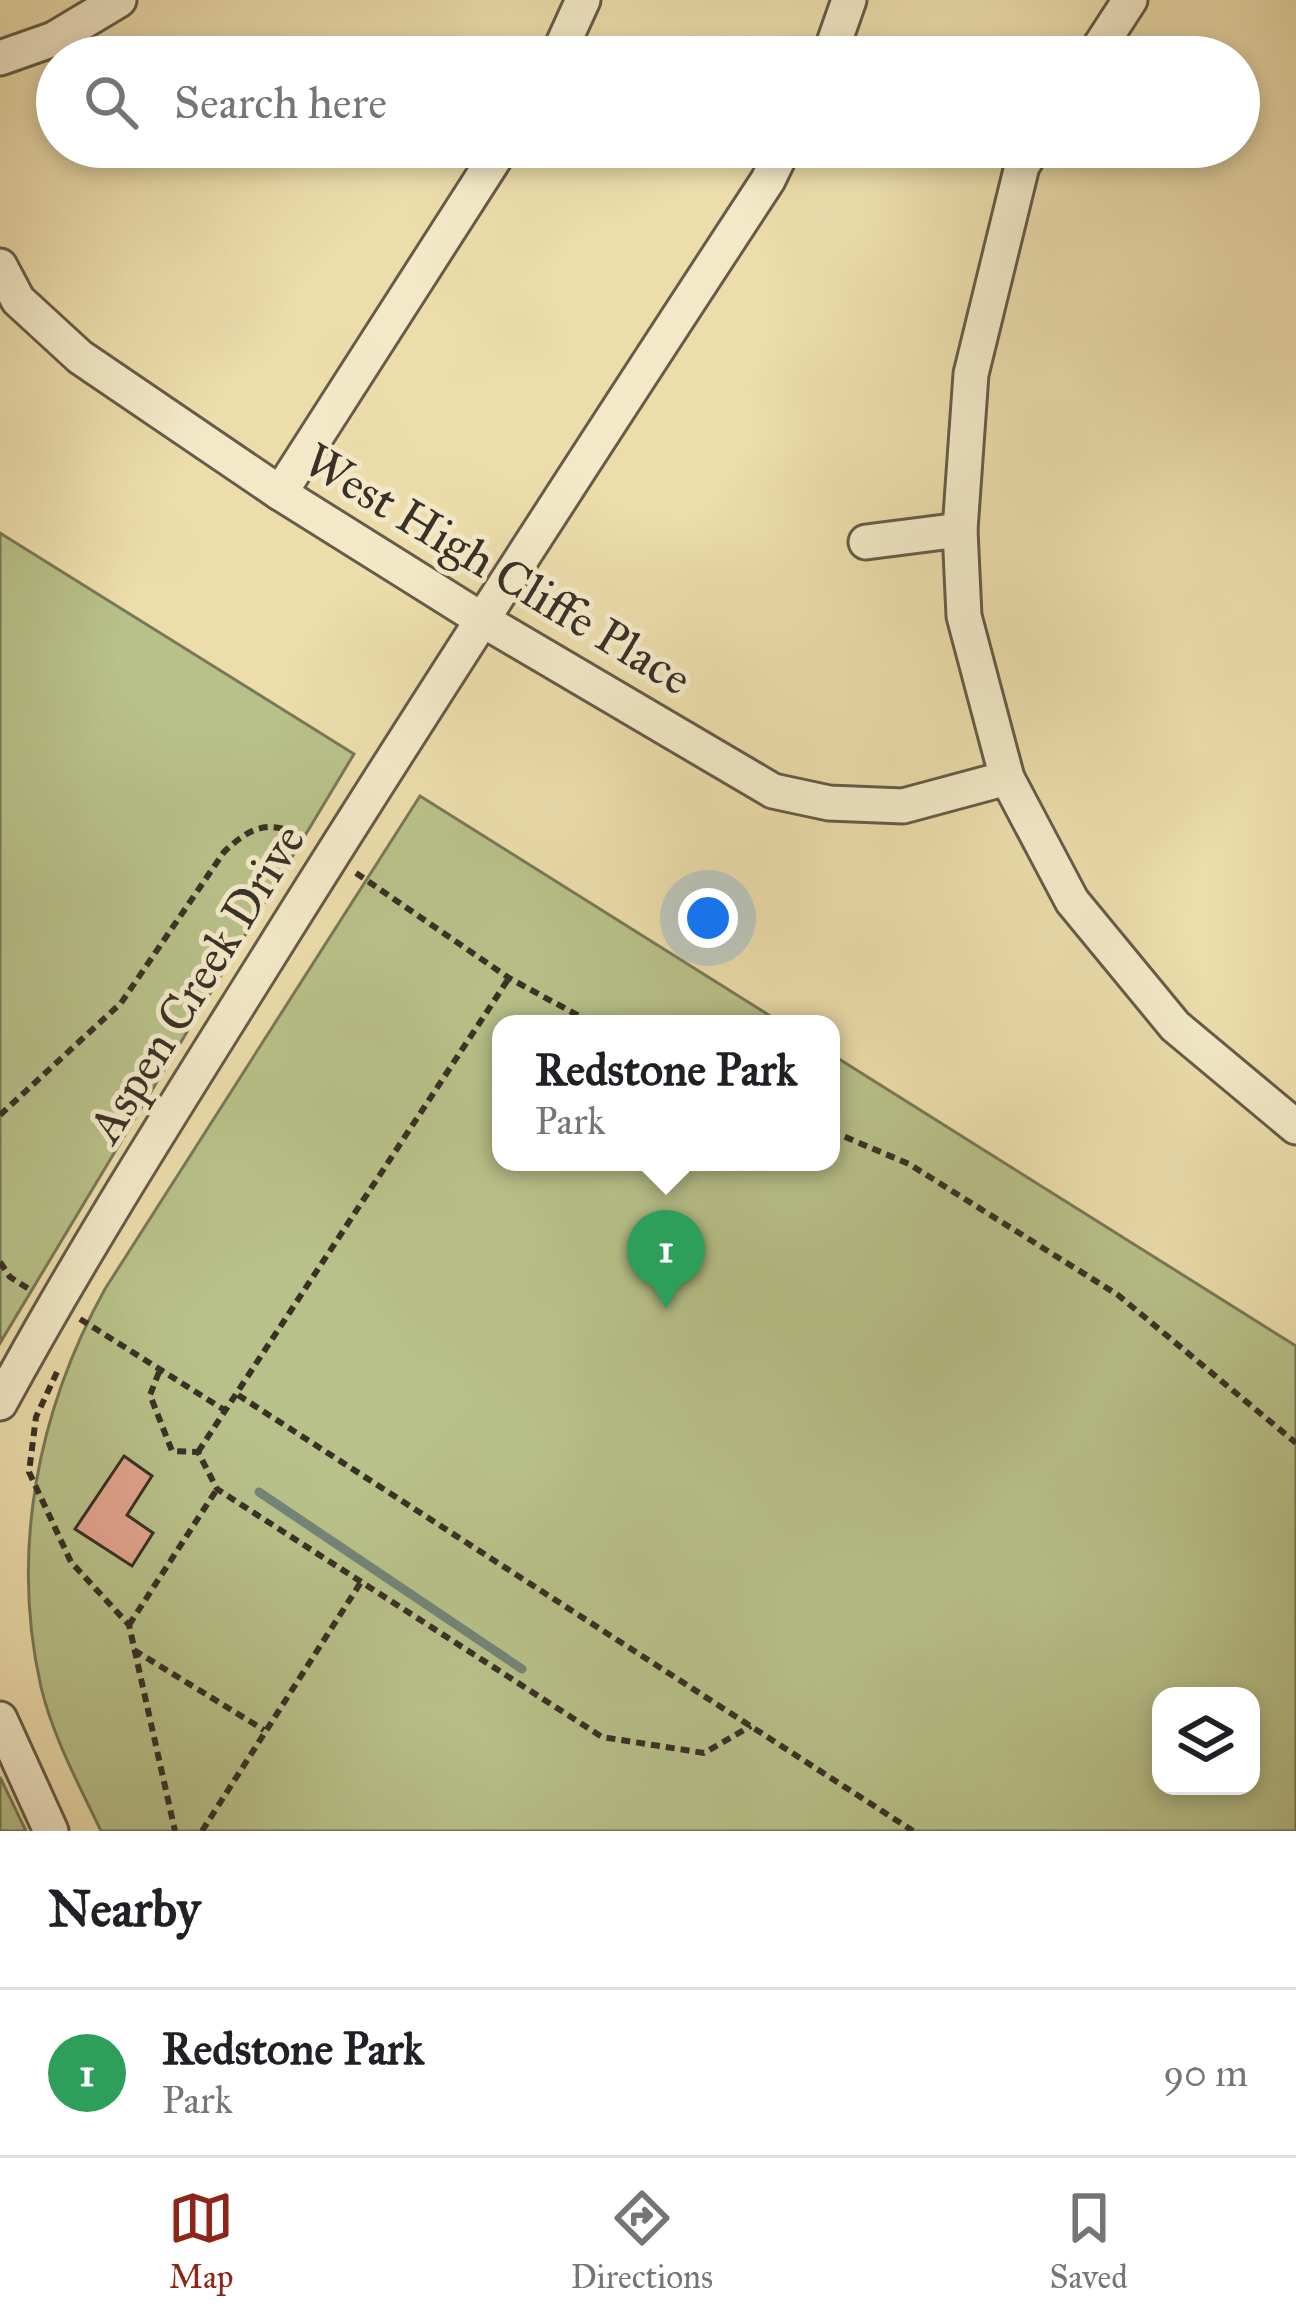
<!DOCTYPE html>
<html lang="en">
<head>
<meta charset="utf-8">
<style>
  body { margin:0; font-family:"IM FELL Great Primer",serif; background:#f2f2f2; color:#202124 }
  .controls { position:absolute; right:36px; bottom:36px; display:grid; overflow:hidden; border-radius:24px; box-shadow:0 6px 18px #0003 }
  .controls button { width:108px; height:108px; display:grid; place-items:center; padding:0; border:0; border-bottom:3px solid #e0e0e0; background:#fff; color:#202124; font:60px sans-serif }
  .you { position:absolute; left:708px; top:918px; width:42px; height:42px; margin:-30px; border:9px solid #fff; border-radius:50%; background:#1a73e8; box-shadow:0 0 0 18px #1a73e833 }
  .badge { display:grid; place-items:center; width:78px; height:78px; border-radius:50%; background:#8f2418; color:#fff; font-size:39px; font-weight:700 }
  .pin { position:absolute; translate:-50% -99px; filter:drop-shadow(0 3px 6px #0008) }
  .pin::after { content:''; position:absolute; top:63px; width:42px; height:36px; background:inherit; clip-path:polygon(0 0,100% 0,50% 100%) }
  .popup { position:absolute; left:492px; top:1015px; width:348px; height:156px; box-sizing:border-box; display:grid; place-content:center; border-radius:24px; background:#fff; filter:drop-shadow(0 3px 9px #0005); font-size:39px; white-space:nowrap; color:#757577 }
  .popup b { font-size:45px; color:#202124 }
  .popup::after { content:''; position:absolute; left:50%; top:100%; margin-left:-24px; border:24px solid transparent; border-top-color:#fff }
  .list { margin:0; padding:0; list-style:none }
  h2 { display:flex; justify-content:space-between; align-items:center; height:156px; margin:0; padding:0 48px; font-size:51px }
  h2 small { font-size:39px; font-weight:400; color:#757577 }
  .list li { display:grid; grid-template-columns:78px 1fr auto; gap:36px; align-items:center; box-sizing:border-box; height:168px; padding:0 48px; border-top:3px solid #e0e0e0 }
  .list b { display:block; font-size:45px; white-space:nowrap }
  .list p { margin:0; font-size:39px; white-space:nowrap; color:#757577 }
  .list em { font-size:39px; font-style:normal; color:#757577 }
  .icon { flex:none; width:66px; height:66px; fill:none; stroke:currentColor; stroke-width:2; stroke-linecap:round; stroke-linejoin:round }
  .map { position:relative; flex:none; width:1296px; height:1831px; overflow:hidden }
  .search { position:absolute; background:#fff; box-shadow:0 6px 18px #0003; left:36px; right:36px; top:36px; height:132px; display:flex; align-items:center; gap:30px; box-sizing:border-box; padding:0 42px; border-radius:66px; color:#757577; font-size:45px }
  .sheet { height:324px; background:#fff }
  nav { display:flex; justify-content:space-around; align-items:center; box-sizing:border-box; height:168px; border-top:3px solid #e0e0e0; background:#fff; font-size:33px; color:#757577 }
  nav a { display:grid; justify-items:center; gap:6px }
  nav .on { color:#8f2418 }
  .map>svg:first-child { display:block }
  .green { fill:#b8c189; stroke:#787958; stroke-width:3; fill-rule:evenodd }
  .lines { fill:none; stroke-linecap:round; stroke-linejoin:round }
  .stream { stroke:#738477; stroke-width:9 }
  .building { fill:#e2a58e; stroke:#393127; stroke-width:3 }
  .minor-casing { stroke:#665c48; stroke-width:39 }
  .path { stroke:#393127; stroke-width:6; stroke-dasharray:9 6; stroke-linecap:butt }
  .minor { stroke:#f3e9c8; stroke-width:33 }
  .labels { text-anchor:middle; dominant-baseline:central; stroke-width:10; stroke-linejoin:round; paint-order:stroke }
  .street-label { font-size:48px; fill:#393127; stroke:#f3e9c8 }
</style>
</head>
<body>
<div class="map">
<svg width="1296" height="1831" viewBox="0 0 1296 1831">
  <rect width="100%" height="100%" fill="#ecddab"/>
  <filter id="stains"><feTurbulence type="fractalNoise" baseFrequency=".00167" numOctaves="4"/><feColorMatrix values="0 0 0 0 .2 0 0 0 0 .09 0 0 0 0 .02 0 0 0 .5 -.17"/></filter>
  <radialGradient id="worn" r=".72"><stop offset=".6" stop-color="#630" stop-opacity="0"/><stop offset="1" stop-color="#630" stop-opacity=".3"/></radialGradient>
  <!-- green -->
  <g class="green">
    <polygon points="0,533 354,754 0,1343"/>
    <path d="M420,796L783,1024H501V1162H831V1054L1296,1346V1831H101C79,1785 53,1737 41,1687C10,1550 38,1410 105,1289ZM1161,1696H1251V1786H1161Z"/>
    <polygon points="0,1777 26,1831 0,1831"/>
  </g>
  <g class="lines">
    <!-- stream -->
    <polyline class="stream" points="259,1492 522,1669"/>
  </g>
  <!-- building -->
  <polygon class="building" points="124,1456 152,1476 127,1515 153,1533 132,1566 75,1529"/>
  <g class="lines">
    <defs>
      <g id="minor">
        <polyline points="557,57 583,0"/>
        <polyline points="829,57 849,0"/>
        <polyline points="1093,57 1130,0"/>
        <polyline points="0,58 54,39 119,0"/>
        <polyline points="1034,147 1022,166 971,374 960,530 964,616 1007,778 1072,901 1175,1026 1296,1127"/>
        <polyline points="0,266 18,300 80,357 280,493 481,619 773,791 829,803 903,806 1007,778"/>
        <polyline points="280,493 502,147"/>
        <polyline points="866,542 960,530"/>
        <path d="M0,1403C81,1254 172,1111 262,967C427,702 597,441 768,180L784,147"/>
        <polyline points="0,1719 51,1831"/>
      </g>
    </defs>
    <!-- minor casing -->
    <use href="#minor" class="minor-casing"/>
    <!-- path -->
    <g class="path">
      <polyline points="356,873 509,978 594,1024"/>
      <path d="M0,1115L121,1003L224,852C251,826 271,818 305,839"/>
      <polyline points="831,1131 909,1164 1118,1295 1296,1443"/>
      <polyline points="0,1262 10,1277 32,1291"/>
      <polyline points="80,1319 226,1411"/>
      <polyline points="57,1372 36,1417 29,1472 71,1562 129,1625 175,1831"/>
      <polyline points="159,1372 150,1395 172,1451 198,1452 217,1489 602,1737 704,1753 751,1726"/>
      <polyline points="238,1395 913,1831"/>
      <polyline points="198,1452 509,978"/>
      <polyline points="129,1625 217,1489"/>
      <polyline points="134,1650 264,1730"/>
      <polyline points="202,1831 361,1582"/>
    </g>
    <!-- minor -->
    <use href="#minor" class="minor"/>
  </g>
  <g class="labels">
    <!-- street labels -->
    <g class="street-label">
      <text transform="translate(498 569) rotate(31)">West High Cliffe Place</text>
      <text transform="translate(196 983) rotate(-58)">Aspen Creek Drive</text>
    </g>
  </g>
  <rect width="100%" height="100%" filter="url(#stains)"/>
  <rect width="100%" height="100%" fill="url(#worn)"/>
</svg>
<div class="controls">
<button><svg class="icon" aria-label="layers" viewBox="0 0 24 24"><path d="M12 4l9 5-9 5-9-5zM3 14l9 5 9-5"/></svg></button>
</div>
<div class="you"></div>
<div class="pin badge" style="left:666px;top:1309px;background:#2e9e5b">1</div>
<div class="popup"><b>Redstone Park</b>Park</div>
<div class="search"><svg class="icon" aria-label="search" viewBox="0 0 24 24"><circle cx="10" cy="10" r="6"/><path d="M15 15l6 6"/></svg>Search here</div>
</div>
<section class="sheet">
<h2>Nearby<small></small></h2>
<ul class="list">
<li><span class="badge" style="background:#2e9e5b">1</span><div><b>Redstone Park</b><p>Park</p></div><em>90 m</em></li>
</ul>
</section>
<nav>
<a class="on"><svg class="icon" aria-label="map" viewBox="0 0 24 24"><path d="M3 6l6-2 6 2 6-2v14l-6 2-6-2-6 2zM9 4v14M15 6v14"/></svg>Map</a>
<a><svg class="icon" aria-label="directions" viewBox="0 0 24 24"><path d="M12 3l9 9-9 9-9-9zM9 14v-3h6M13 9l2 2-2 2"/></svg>Directions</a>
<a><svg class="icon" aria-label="saved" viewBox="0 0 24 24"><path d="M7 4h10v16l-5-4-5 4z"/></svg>Saved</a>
</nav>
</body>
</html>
